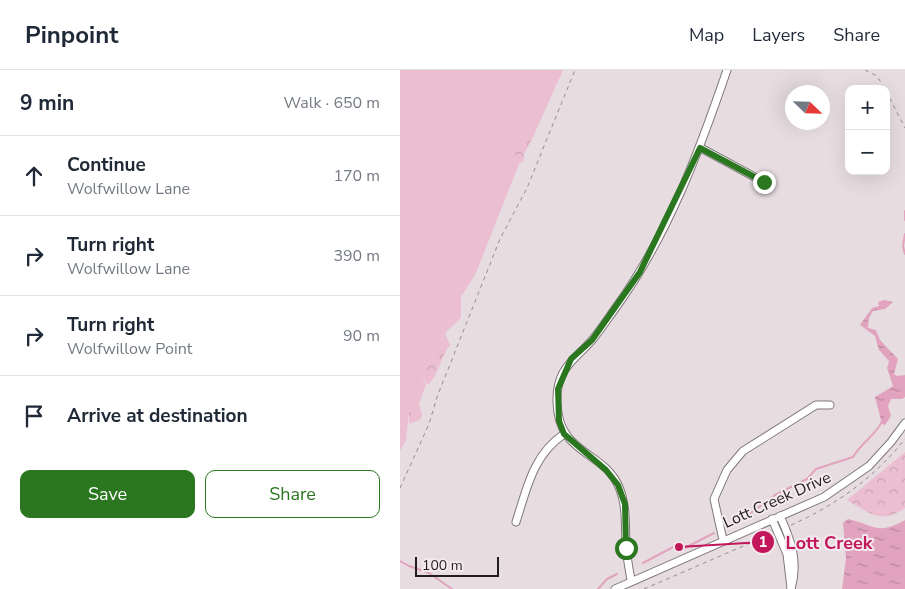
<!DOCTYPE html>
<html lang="en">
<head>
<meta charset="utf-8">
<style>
  body { margin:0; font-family:"Nunito Sans",sans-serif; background:#f2f2f3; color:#1f2937 }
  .controls { position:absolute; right:15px; top:15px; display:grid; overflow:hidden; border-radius:10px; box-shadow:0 5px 20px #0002 }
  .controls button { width:45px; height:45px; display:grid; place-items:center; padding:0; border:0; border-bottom:1px solid #e0e1e3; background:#fff; color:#1f2937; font:25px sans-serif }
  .compass { position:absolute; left:385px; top:15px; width:45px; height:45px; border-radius:50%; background:#fff; box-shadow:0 5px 20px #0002; rotate:113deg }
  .scale { position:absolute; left:15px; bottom:12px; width:84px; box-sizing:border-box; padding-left:5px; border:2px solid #221e20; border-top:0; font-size:14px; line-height:18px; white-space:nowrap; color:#221e20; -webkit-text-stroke:4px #f4eaee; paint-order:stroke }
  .stop { position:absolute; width:15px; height:15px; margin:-11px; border:4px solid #2a771f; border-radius:50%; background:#fff }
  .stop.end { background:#2a771f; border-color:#fff; box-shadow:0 1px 5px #0008 }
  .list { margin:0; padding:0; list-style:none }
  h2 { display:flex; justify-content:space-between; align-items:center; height:65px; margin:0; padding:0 20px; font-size:21px }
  h2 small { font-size:16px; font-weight:400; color:#747a83 }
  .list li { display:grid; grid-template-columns:32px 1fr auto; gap:15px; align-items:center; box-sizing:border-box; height:80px; padding:0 20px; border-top:1px solid #e0e1e3 }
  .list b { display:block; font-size:19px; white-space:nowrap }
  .list p { margin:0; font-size:16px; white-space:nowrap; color:#747a83 }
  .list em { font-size:16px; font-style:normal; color:#747a83 }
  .actions { display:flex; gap:10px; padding:15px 20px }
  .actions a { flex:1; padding:11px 0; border:1px solid #2a771f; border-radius:10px; text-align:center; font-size:18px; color:#2a771f }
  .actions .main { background:#2a771f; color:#fff }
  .icon { flex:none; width:28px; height:28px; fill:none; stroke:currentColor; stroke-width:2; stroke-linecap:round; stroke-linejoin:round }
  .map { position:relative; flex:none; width:505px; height:519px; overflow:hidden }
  header { display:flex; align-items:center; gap:30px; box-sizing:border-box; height:70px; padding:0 25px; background:#fff; border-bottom:1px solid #e0e1e3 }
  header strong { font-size:24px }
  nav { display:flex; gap:28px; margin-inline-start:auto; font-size:18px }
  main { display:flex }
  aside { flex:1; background:#fff }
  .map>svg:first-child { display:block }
  .green { fill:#ebbfd1 }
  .forest { fill:url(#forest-crowns) }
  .water { fill:url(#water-ripples) }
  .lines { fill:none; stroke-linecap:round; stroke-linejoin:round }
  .stream { stroke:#e1a3be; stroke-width:2 }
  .minor-casing { stroke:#7f777a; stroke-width:9 }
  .path { stroke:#948c8f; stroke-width:1; stroke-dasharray:4 4; stroke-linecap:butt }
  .minor { stroke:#fff; stroke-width:7 }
  .route { stroke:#2a771f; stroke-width:6 }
  .labels { text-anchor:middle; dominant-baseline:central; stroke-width:4; stroke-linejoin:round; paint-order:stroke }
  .street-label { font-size:16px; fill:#221e20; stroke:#f4eaee }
  .leader { fill:none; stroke:#c2185b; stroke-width:2 }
  .callout-dot { fill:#c2185b; stroke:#f4eaee; stroke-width:2 }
  .mark-label { font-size:15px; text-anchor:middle; font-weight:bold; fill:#fff }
  .callout-label { font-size:18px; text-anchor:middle; font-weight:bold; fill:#c2185b; stroke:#f4eaee; stroke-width:4; stroke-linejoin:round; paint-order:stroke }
</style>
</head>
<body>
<header>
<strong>Pinpoint</strong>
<nav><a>Map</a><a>Layers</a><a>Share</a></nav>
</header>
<main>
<aside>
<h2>9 min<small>Walk · 650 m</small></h2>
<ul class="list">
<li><svg class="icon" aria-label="ahead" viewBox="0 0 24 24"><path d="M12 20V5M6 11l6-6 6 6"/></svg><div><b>Continue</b><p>Wolfwillow Lane</p></div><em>170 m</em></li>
<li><svg class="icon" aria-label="right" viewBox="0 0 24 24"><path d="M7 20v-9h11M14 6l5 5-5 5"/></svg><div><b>Turn right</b><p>Wolfwillow Lane</p></div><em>390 m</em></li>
<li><svg class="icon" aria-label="right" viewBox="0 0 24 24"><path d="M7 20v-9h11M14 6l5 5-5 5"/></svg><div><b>Turn right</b><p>Wolfwillow Point</p></div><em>90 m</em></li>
<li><svg class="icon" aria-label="arrive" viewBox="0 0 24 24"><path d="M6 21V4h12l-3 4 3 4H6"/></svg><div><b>Arrive at destination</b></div></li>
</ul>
<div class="actions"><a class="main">Save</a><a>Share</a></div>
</aside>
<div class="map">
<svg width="505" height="519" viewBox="0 0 505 519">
  <defs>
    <pattern id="forest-crowns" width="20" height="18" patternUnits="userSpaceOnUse" patternTransform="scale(1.25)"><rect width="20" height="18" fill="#ebbfd1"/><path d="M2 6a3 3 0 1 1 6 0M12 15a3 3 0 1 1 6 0" fill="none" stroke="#c9a4b3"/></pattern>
    <pattern id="water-ripples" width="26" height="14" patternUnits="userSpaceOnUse" patternTransform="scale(1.25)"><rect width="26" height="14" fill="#e1a3be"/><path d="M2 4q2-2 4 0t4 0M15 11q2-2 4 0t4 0" fill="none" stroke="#b6849a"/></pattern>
  </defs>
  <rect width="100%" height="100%" fill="#e7dde1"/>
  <!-- green -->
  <polygon class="green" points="0,0 163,0 133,67 124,65 116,68 113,67 112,76 119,94 76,203 61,227 61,248 45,263 21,305 26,314 19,334 9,341 6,370 0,381"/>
  <!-- forest -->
  <g class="forest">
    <polygon points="124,64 133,67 124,84 124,91 119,94 112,76 112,67 116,68"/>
    <path d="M45,263L50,275C40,287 40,303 28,315L21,305Z"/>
    <polygon points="19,334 22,344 20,350 9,354 9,341"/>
    <path d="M505,382V438C481,455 469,443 447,430Z"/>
  </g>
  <!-- water -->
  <g class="water">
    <polygon points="484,230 493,232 485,239 473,241 469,248 468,258 476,260 480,270 498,289 494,304 497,306 505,305 505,327 502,329 491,329 488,336 491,346 485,355 482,354 475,327 493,316 487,298 489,291 479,280 475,266 460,255 472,238 479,236 478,232"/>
    <path d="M448,449C475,455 476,466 505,450V519H442L446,488L443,453Z"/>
  </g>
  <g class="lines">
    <!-- stream -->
    <g class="stream">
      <polyline points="505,141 505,150"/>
      <polyline points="505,164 503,176 505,184"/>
      <path d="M326,456L344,448L375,425L407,409L416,399L453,387C461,373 478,363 482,351"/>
      <polyline points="0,491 9,496 29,503 52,519"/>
      <polyline points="243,493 277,475 283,479 314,463"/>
      <polyline points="198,519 207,509 217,504"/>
    </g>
    <defs>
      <g id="minor">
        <polyline points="301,78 364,112"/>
        <path d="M380,446C391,470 399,492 391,519"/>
        <polyline points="372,449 387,484 391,518"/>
        <path d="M116,452C127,418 133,385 164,364"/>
        <polyline points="323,470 314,429 327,400 343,381 416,335 430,335"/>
        <path d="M231,510C229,499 227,488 226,476C225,456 227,436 219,417C203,380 158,385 157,332C156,298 174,291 193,269C201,259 209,247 217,236C268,165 299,82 327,0"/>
        <polyline points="215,519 424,427 469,396 491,372 505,353"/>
      </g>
    </defs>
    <!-- minor casing -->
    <use href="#minor" class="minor-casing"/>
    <!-- path -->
    <g class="path">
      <polyline points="465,0 477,6 485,19"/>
      <polyline points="486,21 505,58"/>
      <polyline points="0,418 29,354 37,327 100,169 127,118 175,0"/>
      <path d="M391,455C436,435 474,408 505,369"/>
      <polyline points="244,519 371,464"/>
    </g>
    <!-- minor -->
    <use href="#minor" class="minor"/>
  </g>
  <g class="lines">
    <!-- route -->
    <polyline class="route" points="226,478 225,434 218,415 206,400 164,364 159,351 158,319 171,289 192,270 240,202 300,78 364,112"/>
  </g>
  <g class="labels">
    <!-- street labels -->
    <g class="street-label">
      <text transform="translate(377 430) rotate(-24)">Lott Creek Drive</text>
    </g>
  </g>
  <!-- callouts -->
  <path class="leader" d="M279 477L363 472"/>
  <g class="callout-dot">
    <circle cx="279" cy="477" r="5"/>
    <circle cx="363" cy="472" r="12"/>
  </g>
  <g class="mark-label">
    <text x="363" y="477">1</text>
  </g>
  <g class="callout-label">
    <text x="429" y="479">Lott Creek</text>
  </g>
</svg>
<div class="controls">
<button>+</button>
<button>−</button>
</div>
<svg class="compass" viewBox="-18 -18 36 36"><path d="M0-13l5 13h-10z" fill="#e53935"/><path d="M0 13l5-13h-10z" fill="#747a83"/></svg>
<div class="scale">100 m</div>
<div class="stop" style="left:226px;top:478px"></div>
<div class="stop end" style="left:364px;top:112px"></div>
</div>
</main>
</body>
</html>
